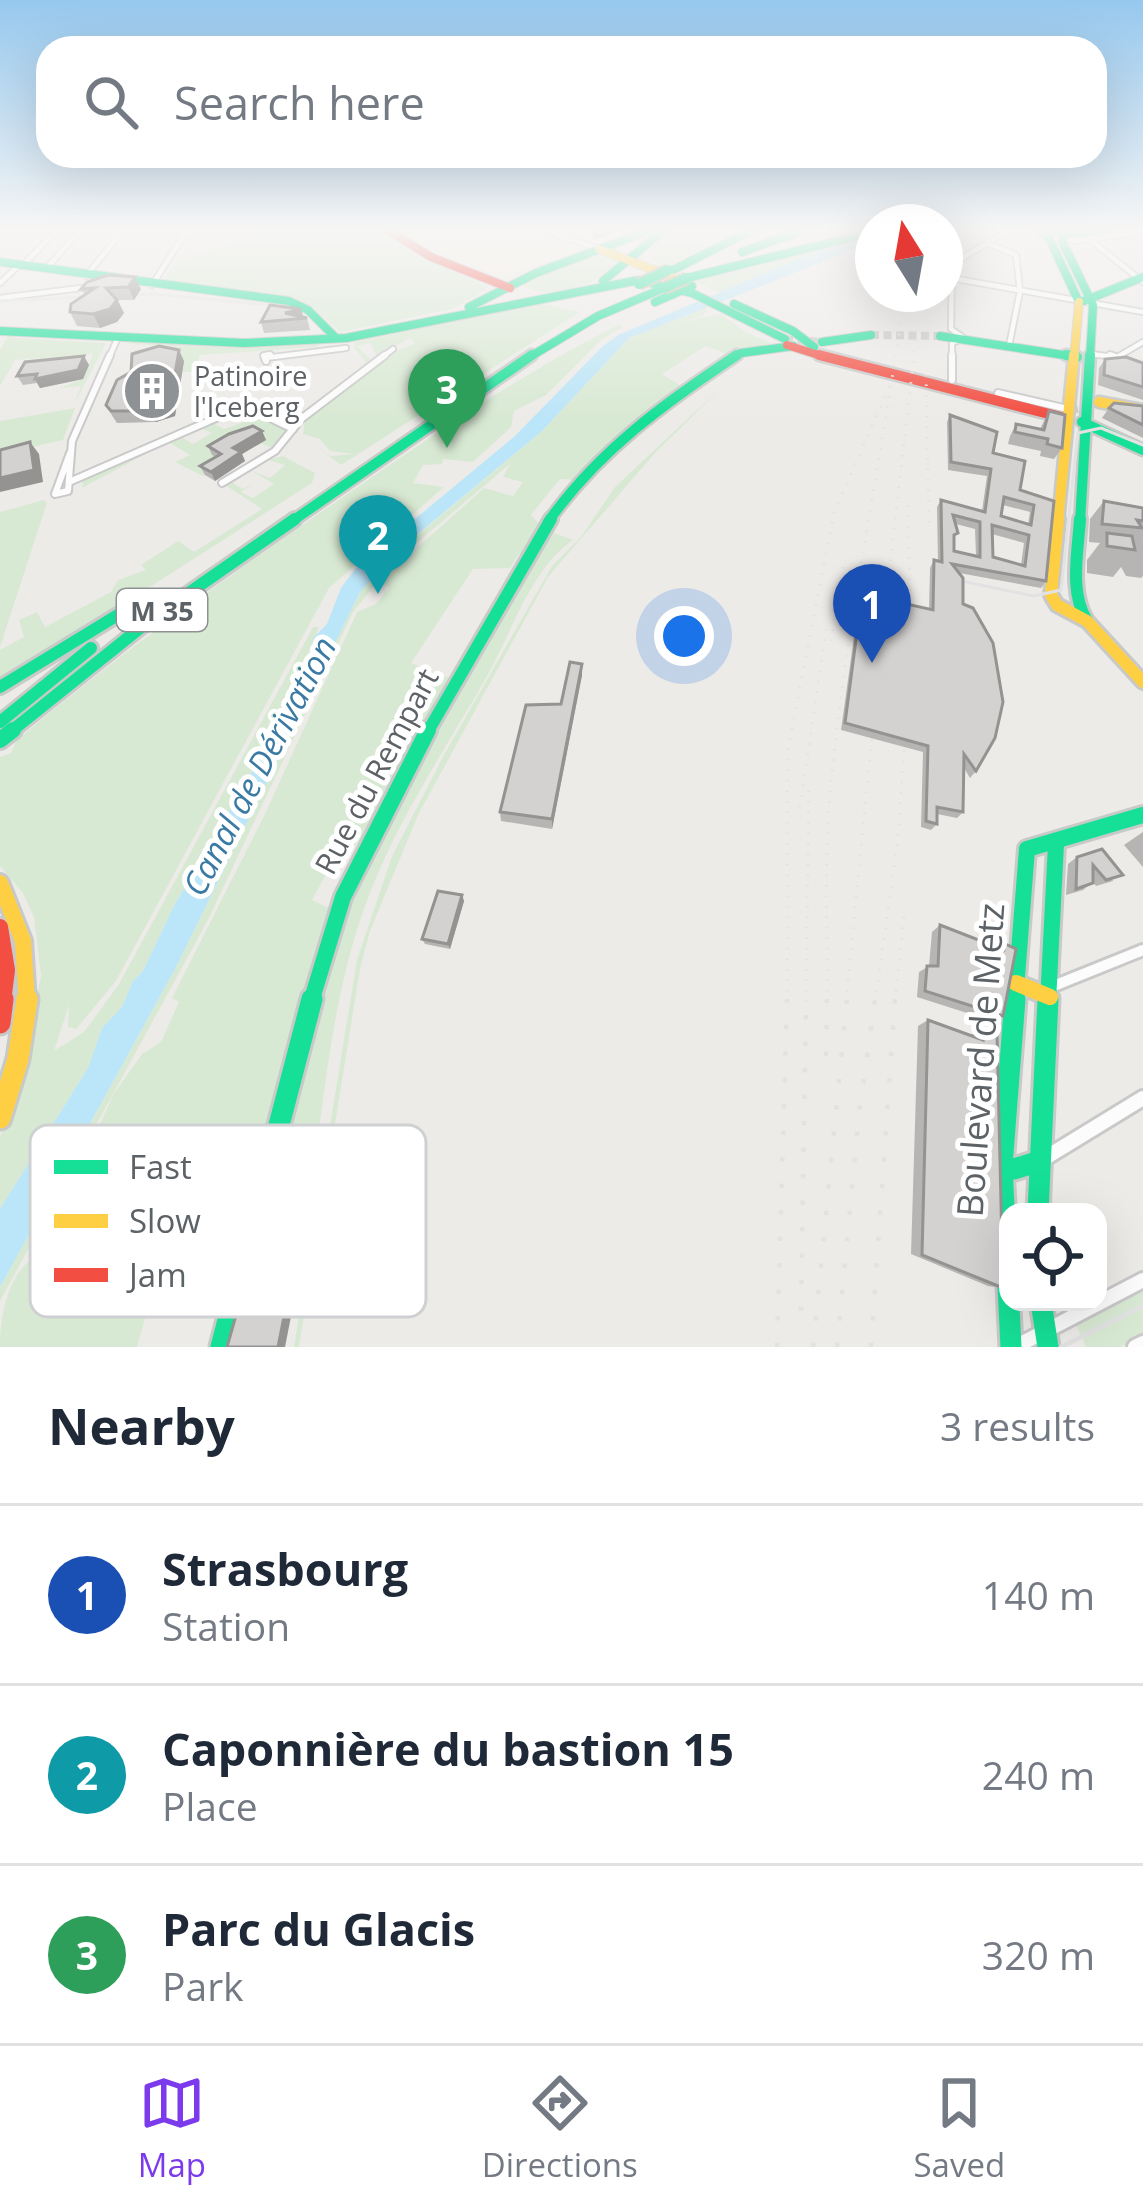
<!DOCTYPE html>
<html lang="en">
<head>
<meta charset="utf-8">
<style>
  body { margin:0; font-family:"Open Sans",sans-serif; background:#f2f2f3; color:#1f2937 }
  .controls { position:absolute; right:36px; bottom:36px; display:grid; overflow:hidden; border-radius:24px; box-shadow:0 12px 48px #0002 }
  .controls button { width:108px; height:108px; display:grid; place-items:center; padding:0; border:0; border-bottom:3px solid #e0e1e3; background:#fff; color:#1f2937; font:60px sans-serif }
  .compass { position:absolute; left:855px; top:204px; width:108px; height:108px; border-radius:50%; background:#fff; box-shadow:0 12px 48px #0002; rotate:349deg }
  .you { position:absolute; left:684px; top:636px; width:42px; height:42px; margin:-30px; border:9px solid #fff; border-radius:50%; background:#1a73e8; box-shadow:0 0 0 18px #1a73e833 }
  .badge { display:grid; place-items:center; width:78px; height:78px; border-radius:50%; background:#7c3aed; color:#fff; font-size:39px; font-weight:700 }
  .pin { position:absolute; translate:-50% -99px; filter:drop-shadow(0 3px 6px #0008) }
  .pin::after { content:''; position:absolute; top:63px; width:42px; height:36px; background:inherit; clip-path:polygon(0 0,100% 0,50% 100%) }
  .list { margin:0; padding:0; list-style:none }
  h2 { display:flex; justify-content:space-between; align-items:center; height:156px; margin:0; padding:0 48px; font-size:51px }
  h2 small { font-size:39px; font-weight:400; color:#747a83 }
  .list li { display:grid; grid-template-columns:78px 1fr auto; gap:36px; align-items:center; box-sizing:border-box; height:180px; padding:0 48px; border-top:3px solid #e0e1e3 }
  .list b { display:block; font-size:45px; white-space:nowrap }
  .list p { margin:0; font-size:39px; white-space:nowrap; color:#747a83 }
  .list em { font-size:39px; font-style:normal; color:#747a83 }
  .icon { flex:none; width:66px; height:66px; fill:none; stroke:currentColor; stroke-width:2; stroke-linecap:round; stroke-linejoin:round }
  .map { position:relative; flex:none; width:1143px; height:1347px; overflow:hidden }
  .search { position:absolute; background:#fff; box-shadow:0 12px 48px #0002; left:36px; right:36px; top:36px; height:132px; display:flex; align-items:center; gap:30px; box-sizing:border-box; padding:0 42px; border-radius:36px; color:#747a83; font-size:45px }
  .sheet { height:696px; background:#fff }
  nav { display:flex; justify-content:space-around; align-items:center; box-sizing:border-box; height:168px; border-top:3px solid #e0e1e3; background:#fff; font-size:33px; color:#747a83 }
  nav a { display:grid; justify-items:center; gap:6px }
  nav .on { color:#7c3aed }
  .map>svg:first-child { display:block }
  .commercial { fill:#f7efe1 }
  .green { fill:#d8e9d3 }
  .water { fill:#bbe5f8 }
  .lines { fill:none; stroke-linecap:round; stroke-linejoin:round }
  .secondary-tunnel-far1 { stroke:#c9c9c8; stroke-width:8; stroke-dasharray:8 4.5; stroke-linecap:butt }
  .secondary-tunnel { stroke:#c9c9c8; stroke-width:10; stroke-dasharray:10 4.5; stroke-linecap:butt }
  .street-far3-casing { stroke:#c9c9c9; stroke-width:8 }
  .street-far2-casing { stroke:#c9c9c9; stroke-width:10 }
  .street-far1-casing { stroke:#c9c9c9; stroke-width:16 }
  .street-casing { stroke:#c9c9c9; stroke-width:20 }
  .fast-far4-casing { stroke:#c8c9c9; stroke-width:10 }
  .fast-far3-casing { stroke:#c8c9c9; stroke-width:15 }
  .fast-far2-casing { stroke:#c8c9c9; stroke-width:18 }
  .fast-far1-casing { stroke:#c8c9c9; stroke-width:22 }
  .fast-casing { stroke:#c8c9c9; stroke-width:27 }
  .slow-far4-casing { stroke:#c8c9c9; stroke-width:10 }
  .slow-far3-casing { stroke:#c8c9c9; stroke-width:15 }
  .slow-far2-casing { stroke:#c8c9c9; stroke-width:18 }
  .slow-far1-casing { stroke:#c8c9c9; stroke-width:22 }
  .slow-casing { stroke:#c8c9c9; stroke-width:27 }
  .jam-far3-casing { stroke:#c8c9c9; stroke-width:10 }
  .jam-far2-casing { stroke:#c8c9c9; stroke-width:15 }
  .jam-far1-casing { stroke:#c8c9c9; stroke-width:22 }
  .jam-casing { stroke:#c8c9c9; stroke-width:27 }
  .street-far3 { stroke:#fcfcfc; stroke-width:4.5 }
  .street-far2 { stroke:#fcfcfc; stroke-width:6 }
  .street-far1 { stroke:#fcfcfc; stroke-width:10 }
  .street { stroke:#fcfcfc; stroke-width:14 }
  .fast-far4 { stroke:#16e098; stroke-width:8 }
  .fast-far3 { stroke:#16e098; stroke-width:10 }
  .fast-far2 { stroke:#16e098; stroke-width:12 }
  .fast-far1 { stroke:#16e098; stroke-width:16 }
  .fast { stroke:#16e098; stroke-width:21 }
  .slow-far4 { stroke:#ffcf43; stroke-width:8 }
  .slow-far3 { stroke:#ffcf43; stroke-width:10 }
  .slow-far2 { stroke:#ffcf43; stroke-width:12 }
  .slow-far1 { stroke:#ffcf43; stroke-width:16 }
  .slow { stroke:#ffcf43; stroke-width:21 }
  .jam-far3 { stroke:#f24e42; stroke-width:8 }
  .jam-far2 { stroke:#f24e42; stroke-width:10 }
  .jam-far1 { stroke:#f24e42; stroke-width:16 }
  .jam { stroke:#f24e42; stroke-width:21 }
  .tram-far1 { stroke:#e3e2e3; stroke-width:3 }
  .tram { stroke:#e3e2e3; stroke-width:4.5 }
  .rail-far1 { stroke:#e3e2e3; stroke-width:3; stroke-dasharray:1.5 9; stroke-linecap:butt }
  .rail { stroke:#e3e2e3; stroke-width:4.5; stroke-dasharray:4.5 22; stroke-linecap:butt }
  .fast-bridge-casing { stroke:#c5b094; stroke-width:14; stroke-linecap:butt }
  .fast-bridge { stroke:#16e098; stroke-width:10 }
  .wall { fill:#b6b5b4; fill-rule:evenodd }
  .shaded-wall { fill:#949392 }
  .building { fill:#d4d2d1; stroke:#949392; stroke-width:3; fill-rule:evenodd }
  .labels { text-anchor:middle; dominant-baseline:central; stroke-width:10; stroke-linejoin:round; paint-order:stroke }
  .far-poi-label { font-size:27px; fill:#5d6266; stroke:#fff; text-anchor:start }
  .shield { fill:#fff; stroke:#8e9194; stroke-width:3 }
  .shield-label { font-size:27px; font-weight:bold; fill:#5d6266 }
  .street-label { font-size:30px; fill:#5d6266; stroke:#fff }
  .water-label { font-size:33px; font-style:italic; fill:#3a7aa3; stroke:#fff }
  .near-street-label { font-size:36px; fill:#5d6266; stroke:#fff }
  .key { fill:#fff; stroke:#ced0d1; stroke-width:3 }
  .key-label { font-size:33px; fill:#5d6266 }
</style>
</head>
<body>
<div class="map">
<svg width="1143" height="1347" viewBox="0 0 1143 1347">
  <rect width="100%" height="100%" fill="#edebe8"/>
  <!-- commercial -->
  <polygon class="commercial" points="402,229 637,229 502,277 430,247"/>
  <!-- green -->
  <g class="green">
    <polygon points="256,229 380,229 418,257 489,287 455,308 340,332 313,308 293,299 162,282 175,262 262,233"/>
    <polygon points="674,229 723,229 727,235 662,269 648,257 647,247"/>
    <polygon points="873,233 720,293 690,279"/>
    <path d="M591,254L621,263C596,284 554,302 523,286L539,274Z"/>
    <path d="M538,303L580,312L341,465L308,440L330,456L354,454L330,451L320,439L303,434L305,421C338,394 372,356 415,344L410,338L377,357L370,343L357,346L370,359L366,363L354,347L356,342Z"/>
    <path d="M708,307L703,316L685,321L721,314L744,331L777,346L750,347L732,356L706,346L662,374L685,388L576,480L560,479L531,515L540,525L525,553L519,554L510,568L473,569L411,663L452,679L366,834L325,876L312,900L331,909L232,1244L166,1245L137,1347H0C0,1312 9,1267 44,1251L113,1095L142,1054L161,1042L179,1002L172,998L264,816L357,612L376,604L389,588L380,581L484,488L513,496L523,482L503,477L510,464L393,563L353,612L208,920L0,1301V1287L175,969L360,592L401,549L542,431L629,338Z"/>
    <path d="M618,325L623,327L601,340L546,395L514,411L511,427L473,462L443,459L442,464L423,465L413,483L444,487L329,588L116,981L76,1029L68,1027L69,1005L54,1051L84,1032L119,984L313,627H319L293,691L265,735L257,763L174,906L143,971L133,981L122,1007L102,1028L88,1068L0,1209V1136L13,1107L41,976L34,917L23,893L0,866V757L11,753L16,741C121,652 232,573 346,495C435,434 522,373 618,325Z"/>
    <polygon points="8,336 15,338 106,343 74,404 81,386 60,388 83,379 93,354 15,360 0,386 0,350"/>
    <polygon points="132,340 234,346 316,343 319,348 333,346 200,355 194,372 178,372 184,360 165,357 137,368 135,350 174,347 129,344"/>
    <polygon points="726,383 655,453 548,577 419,813 370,931 360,969 299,1347 294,1347 357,960 392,856 444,755 552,566 581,537 615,487"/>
    <polygon points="75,408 63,440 0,454 0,421"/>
    <polygon points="229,413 256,413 289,428 272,448 261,443 265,439 203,476 175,462 190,455 168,442 82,488 83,480 180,436 193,444 212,433 195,426 207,420 224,429 247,421"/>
    <polygon points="283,456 315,473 312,483 0,683 0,650 24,637 19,620 37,612 45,627 111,592 118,580 146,570 141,565 178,541 194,552 262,509 225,485 245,474 233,483 243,489 256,482 241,492 253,498 274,484 250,470 270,478 285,465 268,460"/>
    <polygon points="44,500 47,503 0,647 0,512"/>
    <path d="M549,531L573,540C529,571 512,633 486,678C442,755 392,828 363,912C331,1002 322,1114 309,1209L269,1205C296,1096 318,982 361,878C410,756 489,647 549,531Z"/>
    <polygon points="1143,1288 1143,1335 1120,1347 1086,1347 1075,1322"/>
  </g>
  <!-- water -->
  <polygon class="water" points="873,236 873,242 629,338 542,431 401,548 360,592 175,969 0,1287 0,1209 88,1068 102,1028 122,1007 133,981 143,971 174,906 257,763 265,735 310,656 314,637 327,624 341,588 356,568 515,436 602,347 618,335 806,256"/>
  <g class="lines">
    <!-- secondary-tunnel-far1 -->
    <g class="secondary-tunnel-far1">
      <polyline points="871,335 940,336"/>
      <polyline points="785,339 822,342"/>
    </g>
    <!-- secondary-tunnel -->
    <polyline class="secondary-tunnel" points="1039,408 1069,410 1099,402"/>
    <defs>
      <g id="street-far3">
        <polyline points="1013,229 1077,241 1140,232"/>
        <polyline points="549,232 599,249"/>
        <polyline points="185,234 240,229"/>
        <polyline points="1083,234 1143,282"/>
        <polyline points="987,243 1016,255 1020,291 1009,346"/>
        <polyline points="23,265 58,229"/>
        <polyline points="46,269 81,229"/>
        <polyline points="86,276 124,229"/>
        <polyline points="951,278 1143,312"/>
        <polyline points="0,283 19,265"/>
        <polyline points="152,285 188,229"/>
        <polyline points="0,298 89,287"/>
        <polyline points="964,338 951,329 952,264 1011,229"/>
        <polyline points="1090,354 1124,358"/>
        <polyline points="1119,356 1143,342"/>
        <polyline points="109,358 118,337"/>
        <polyline points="265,358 346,348"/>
        <polyline points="381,358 393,349"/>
        <polyline points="952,358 952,343 962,339"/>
      </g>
      <g id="street-far2">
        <polyline points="952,355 952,380"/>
        <polyline points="1110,355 1143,367"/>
        <polyline points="266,361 264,356 270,355"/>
        <polyline points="998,393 1068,409"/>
        <polyline points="70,453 55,494 68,491 72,441 110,355"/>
        <polyline points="69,482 232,411 256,411 293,429"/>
        <polyline points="222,483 275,451 301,419 385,355"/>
      </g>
      <polyline id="street-far1" points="1051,987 1143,950"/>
      <g id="street">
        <polyline points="1045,1158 1143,1098"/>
        <polyline points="1015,1347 1143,1280"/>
        <polyline points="1135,1347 1143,1343"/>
      </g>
      <g id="fast-far4">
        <polyline points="1037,229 1049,238 1079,302"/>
        <polyline points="1039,229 1076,234 1108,229"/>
        <polyline points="661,231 667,229"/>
        <polyline points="1066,233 1062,241 1093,305 1090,358"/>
        <polyline points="742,252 783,237"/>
        <polyline points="0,262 289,301 308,310 336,338"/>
        <polyline points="671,271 754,229"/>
        <polyline points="687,278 873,232"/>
        <polyline points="603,281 665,229"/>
        <polyline points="1084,301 1143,277"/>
        <polyline points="655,302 692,286"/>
        <polyline points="734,304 793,331 814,347"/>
        <polyline points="469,307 536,273 653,229"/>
        <polyline points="0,331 244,343 346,338 639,280 692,293 785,339"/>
        <polyline points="940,336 1077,357"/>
        <polyline points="822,342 871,335"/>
        <polyline points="528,358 598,316 664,288"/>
        <polyline points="733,358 741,353 793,346"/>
      </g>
      <g id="fast-far3">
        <polyline points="1066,355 1077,357"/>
        <polyline points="1082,422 1143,450"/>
        <polyline points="291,522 532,355"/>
        <path d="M548,522C598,451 666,402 737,355"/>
        <polyline points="1080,522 1090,355"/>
      </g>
      <g id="fast-far2">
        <path d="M1080,519C1078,552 1069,592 1087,621"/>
        <polyline points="0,687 121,613 151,602"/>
        <polyline points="0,722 91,648"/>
        <polyline points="9,733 150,620 295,519"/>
        <polyline points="427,733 551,519"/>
      </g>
      <g id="fast-far1">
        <polyline points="0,740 13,730"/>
        <polyline points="311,1002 343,897 428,730"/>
        <polyline points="1015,1002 1027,849 1143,815"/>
        <polyline points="1048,1002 1056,844"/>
      </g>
      <g id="fast">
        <polyline points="1002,1166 1014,1169 1040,1161"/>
        <polyline points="1038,1212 1048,999"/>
        <polyline points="1041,1302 1048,1347"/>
        <polyline points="221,1347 312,999"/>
        <polyline points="1011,1347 1002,1166 1015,999"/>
      </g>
      <g id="slow-far4">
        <polyline points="599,249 670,276"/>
        <polyline points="1074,358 1079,302"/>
      </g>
      <g id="slow-far3">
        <polyline points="1099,402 1143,410"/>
        <polyline points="1058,522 1074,355"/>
      </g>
      <polyline id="slow-far2" points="1058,519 1051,595 1057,605 1087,621 1143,682"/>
      <g id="slow-far1">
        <polyline points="0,883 23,941 27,1002"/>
        <polyline points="1016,983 1050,997"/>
      </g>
      <polyline id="slow" points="0,1118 18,1059 27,999"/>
      <g id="jam-far3">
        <polyline points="386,229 431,257 510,288"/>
        <polyline points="787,345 828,358"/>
      </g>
      <polyline id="jam-far2" points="819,355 1061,417"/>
      <polyline id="jam-far1" points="0,927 7,970 3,1002"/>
      <polyline id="jam" points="0,1023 3,999"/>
    </defs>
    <!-- street-far3 casing -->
    <use href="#street-far3" class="street-far3-casing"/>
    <!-- street-far2 casing -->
    <use href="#street-far2" class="street-far2-casing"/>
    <!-- street-far1 casing -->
    <use href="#street-far1" class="street-far1-casing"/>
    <!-- street casing -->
    <use href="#street" class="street-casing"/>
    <!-- fast-far4 casing -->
    <use href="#fast-far4" class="fast-far4-casing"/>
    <!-- fast-far3 casing -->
    <use href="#fast-far3" class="fast-far3-casing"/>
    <!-- fast-far2 casing -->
    <use href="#fast-far2" class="fast-far2-casing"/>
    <!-- fast-far1 casing -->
    <use href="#fast-far1" class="fast-far1-casing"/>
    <!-- fast casing -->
    <use href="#fast" class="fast-casing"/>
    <!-- slow-far4 casing -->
    <use href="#slow-far4" class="slow-far4-casing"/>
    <!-- slow-far3 casing -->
    <use href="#slow-far3" class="slow-far3-casing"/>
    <!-- slow-far2 casing -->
    <use href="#slow-far2" class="slow-far2-casing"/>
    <!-- slow-far1 casing -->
    <use href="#slow-far1" class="slow-far1-casing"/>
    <!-- slow casing -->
    <use href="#slow" class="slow-casing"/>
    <!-- jam-far3 casing -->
    <use href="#jam-far3" class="jam-far3-casing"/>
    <!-- jam-far2 casing -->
    <use href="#jam-far2" class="jam-far2-casing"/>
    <!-- jam-far1 casing -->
    <use href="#jam-far1" class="jam-far1-casing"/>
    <!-- jam casing -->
    <use href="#jam" class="jam-casing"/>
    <!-- street-far3 -->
    <use href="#street-far3" class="street-far3"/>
    <!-- street-far2 -->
    <use href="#street-far2" class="street-far2"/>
    <!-- street-far1 -->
    <use href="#street-far1" class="street-far1"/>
    <!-- street -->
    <use href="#street" class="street"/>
    <!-- fast-far4 -->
    <use href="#fast-far4" class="fast-far4"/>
    <!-- fast-far3 -->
    <use href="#fast-far3" class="fast-far3"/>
    <!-- fast-far2 -->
    <use href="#fast-far2" class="fast-far2"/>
    <!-- fast-far1 -->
    <use href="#fast-far1" class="fast-far1"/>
    <!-- fast -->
    <use href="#fast" class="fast"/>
    <!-- slow-far4 -->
    <use href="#slow-far4" class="slow-far4"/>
    <!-- slow-far3 -->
    <use href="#slow-far3" class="slow-far3"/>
    <!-- slow-far2 -->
    <use href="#slow-far2" class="slow-far2"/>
    <!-- slow-far1 -->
    <use href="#slow-far1" class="slow-far1"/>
    <!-- slow -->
    <use href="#slow" class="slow"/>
    <!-- jam-far3 -->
    <use href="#jam-far3" class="jam-far3"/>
    <!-- jam-far2 -->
    <use href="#jam-far2" class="jam-far2"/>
    <!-- jam-far1 -->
    <use href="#jam-far1" class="jam-far1"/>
    <!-- jam -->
    <use href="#jam" class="jam"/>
    <!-- tram-far1 -->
    <g class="tram-far1">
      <polyline points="0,301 153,294 280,306"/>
      <polyline points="961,581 1034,596 1061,590 1078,433 1101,428 1143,445"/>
    </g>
    <!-- tram -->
    <polyline class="tram" points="1061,1347 1143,1306"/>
    <!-- rail-far1 -->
    <g class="rail-far1">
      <polyline points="926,374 929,525"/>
      <polyline points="908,505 911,637"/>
      <polyline points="882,634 921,294"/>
      <polyline points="831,641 844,558"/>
      <polyline points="800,807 827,623"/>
      <polyline points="787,1002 787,753 834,513 891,383"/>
      <polyline points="806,1002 809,789"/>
      <path d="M827,1002C828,933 824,862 830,793C845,629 880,469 903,306"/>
      <polyline points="846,1002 875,705"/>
      <polyline points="875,1002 898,839 906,715"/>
      <polyline points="895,1002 904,916"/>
    </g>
    <!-- rail -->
    <g class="rail">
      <polyline points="826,1056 827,999"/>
      <polyline points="801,1311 806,999"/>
      <polyline points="777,1347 787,999"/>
      <polyline points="813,1347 847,999"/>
      <polyline points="837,1347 859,1113 875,999"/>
      <polyline points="871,1347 895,999"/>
    </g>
    <defs>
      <g id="fast-bridge">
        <polyline points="783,237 800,229"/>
        <polyline points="639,284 668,270"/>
        <polyline points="664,288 687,278"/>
      </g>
    </defs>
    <!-- fast-bridge casing -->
    <use href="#fast-bridge" class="fast-bridge-casing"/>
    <!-- fast-bridge -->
    <use href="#fast-bridge" class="fast-bridge"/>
  </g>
  <!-- wall -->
  <g class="wall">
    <polygon points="108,275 141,289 134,300 118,300 124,313 117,322 100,328 77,326 70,312 85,295 81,289"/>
    <polygon points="307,318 310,330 264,333 261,322"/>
    <polygon points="1105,359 1143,363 1143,400 1098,385 1099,368"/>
    <polygon points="184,361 175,416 156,422 117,423 113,417 106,405"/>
    <polygon points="89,365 83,379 40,388 37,383 23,385 17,376"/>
    <polygon points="1143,406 1143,438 1102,418 1109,408"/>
    <polygon points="1049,411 1062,448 1054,459 1040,456 1041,451 1008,444 1010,436 1016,424 1040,429"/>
    <path d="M950,415L993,453L1020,490L1054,501L1046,581L1041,588L959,573L976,771L970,778L964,768L963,812L957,818L937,814V824L931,830L921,827L923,752L841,730L859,601L862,594L929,609L930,568L934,560L938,561L937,507L941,500L982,511L987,476L948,470L947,422ZM1003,505L1030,512L1028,524L1001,516ZM956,524L975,529L976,556L954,551ZM992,534L1024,543L1021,565L993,557Z"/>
    <polygon points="262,431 266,440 242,454 245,461 215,481 205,475 200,466 216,457 212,455 208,446"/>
    <polygon points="1104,501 1143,508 1143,576 1141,578 1126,576 1121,567 1113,577 1087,573 1087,560 1100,543 1089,542 1090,519"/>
    <polygon points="582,664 582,675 552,829 501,821 500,812"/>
    <polygon points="1143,832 1143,867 1124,845"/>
    <polygon points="1102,849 1113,881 1096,886 1093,882 1083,890 1066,895 1068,864 1077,857"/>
    <polygon points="462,895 464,901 450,949 425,944 422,939"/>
    <polygon points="940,925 998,948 1005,944 1003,1016 992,1021 917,997 919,972 929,966 932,932"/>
    <polygon points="928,1020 971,1035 982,1029 1003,1288 988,1286 911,1254 918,1026"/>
  </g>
  <!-- shaded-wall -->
  <g class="shaded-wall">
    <polygon points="603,229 627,229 593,240 593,232"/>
    <polygon points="135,277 141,289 134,300 128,287"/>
    <polygon points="117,300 124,313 117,322 100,328 93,314"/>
    <polygon points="301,309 304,319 285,313"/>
    <polygon points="179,350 184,361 175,416 156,422 150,411"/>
    <polygon points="84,356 89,365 83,379 40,388 35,379"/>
    <polygon points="262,431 266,440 242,454 245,461 215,481 211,472 233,448"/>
    <polygon points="30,442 39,454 43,482 0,492 0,478"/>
    <polygon points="582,664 582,675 552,829 552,819"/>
    <polygon points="462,895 464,901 450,949 448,944"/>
    <polygon points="303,1255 285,1347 278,1347 296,1256"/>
  </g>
  <!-- building -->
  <g class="building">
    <polygon points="108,275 135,277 128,287 106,288 117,300 110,309 93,314 70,312 71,304 95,288 81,289 87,282"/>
    <polygon points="270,305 301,309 285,313 307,318 261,322"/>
    <polygon points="159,346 179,350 170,404 150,411 111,411 106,405 117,380 131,372 132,354"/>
    <polygon points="84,356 78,370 35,379 37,374 17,376 25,362"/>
    <polygon points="1126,357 1143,363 1143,387 1104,375 1105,359"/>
    <polygon points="1114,403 1143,406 1143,425 1109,408"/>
    <polygon points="1049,411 1065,415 1062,448 1047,444 1048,439 1015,432 1016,424 1044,430"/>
    <path d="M950,415L997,432L993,453L1025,461L1020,490L1054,501L1046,581L952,564L963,578V604L973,608L993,643L1003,702L995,738L976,771L964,754L963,812L937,807V824L926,821L928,746L845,723L862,594L933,610L934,560L942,562L941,500L985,512L991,469L951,462ZM1004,497L1034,505L1031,525L1001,516ZM953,515L980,522V557L954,551V535L958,533ZM992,525L1029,535L1025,566L993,557Z"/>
    <polygon points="253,426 262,431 233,448 241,452 211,472 200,466 221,454 208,446 229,434"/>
    <polygon points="30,442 34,470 0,478 0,450"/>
    <polygon points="1104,501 1143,508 1143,521 1137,520 1142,528 1102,524"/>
    <polygon points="1107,533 1132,536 1135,550 1107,546"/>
    <polygon points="570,662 582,664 552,819 500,812 526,705 561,704"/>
    <polygon points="1102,849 1123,875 1106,880 1093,865 1093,883 1076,889 1077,857"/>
    <polygon points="438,891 462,895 448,944 422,939"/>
    <polygon points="940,925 1004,950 1005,944 1016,949 1003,1016 925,991 927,966 938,966"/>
    <polygon points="928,1020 983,1040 982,1029 997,1034 1003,1288 922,1255"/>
    <polygon points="253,1256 296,1256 278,1347 227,1347"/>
  </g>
  <!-- sky -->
  <linearGradient id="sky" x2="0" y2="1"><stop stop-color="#96c8ee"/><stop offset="0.55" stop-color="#f7f6f5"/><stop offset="1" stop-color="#f7f6f5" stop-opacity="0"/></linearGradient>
  <rect width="1143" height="418" fill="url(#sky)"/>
  <!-- icons -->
  <defs>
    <symbol id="building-disc" viewBox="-11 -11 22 22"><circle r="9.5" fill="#8f9294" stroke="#fff"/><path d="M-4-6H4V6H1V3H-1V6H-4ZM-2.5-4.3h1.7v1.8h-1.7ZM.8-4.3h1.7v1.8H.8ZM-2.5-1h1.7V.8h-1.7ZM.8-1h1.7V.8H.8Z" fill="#fff"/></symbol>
  </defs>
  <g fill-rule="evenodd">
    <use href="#building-disc" x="119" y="358" width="66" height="66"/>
  </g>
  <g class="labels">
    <!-- far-poi labels -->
    <g class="far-poi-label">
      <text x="194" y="375">Patinoire<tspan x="194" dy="31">l'Iceberg</tspan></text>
    </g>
    <!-- shield labels -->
    <rect class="shield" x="117" y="589" width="90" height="42" rx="9"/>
    <g class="shield-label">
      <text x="162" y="610">M 35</text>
    </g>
    <!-- street labels -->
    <g class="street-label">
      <text transform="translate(376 771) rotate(-62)">Rue du Rempart</text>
    </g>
    <!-- water labels -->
    <g class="water-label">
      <text transform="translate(259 766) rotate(-62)">Canal de Dérivation</text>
    </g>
    <!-- near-street labels -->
    <g class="near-street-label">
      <text transform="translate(980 1060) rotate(-86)">Boulevard de Metz</text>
    </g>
  </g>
  <!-- legend -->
  <rect x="30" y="1125" width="396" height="192" rx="18" class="key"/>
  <rect x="54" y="1160" width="54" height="14" fill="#16e098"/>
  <rect x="54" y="1214" width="54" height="14" fill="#ffcf43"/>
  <rect x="54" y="1268" width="54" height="14" fill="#f24e42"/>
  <g class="key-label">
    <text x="129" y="1179">Fast</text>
    <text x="129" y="1233">Slow</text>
    <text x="129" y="1287">Jam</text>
  </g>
</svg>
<div class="controls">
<button><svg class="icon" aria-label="locate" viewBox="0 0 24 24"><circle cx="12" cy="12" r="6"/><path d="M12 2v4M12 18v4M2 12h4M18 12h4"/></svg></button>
</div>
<svg class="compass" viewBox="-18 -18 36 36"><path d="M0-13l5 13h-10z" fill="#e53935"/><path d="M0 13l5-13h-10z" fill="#747a83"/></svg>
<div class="you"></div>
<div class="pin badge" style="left:872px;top:663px;background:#1a4fb4">1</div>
<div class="pin badge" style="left:378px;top:594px;background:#0f9aa8">2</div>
<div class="pin badge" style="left:447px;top:448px;background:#2e9e5b">3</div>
<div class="search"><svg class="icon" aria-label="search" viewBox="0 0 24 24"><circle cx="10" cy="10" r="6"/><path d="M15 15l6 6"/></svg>Search here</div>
</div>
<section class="sheet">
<h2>Nearby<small>3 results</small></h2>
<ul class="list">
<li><span class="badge" style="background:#1a4fb4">1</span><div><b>Strasbourg</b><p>Station</p></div><em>140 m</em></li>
<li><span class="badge" style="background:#0f9aa8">2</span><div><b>Caponnière du bastion 15</b><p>Place</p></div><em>240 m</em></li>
<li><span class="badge" style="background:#2e9e5b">3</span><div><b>Parc du Glacis</b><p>Park</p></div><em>320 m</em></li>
</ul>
</section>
<nav>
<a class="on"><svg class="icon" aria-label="map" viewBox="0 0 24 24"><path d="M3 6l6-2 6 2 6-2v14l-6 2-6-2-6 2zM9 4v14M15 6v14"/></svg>Map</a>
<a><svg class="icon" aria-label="directions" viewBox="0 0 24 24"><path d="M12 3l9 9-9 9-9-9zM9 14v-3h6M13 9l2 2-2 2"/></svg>Directions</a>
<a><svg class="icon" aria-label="saved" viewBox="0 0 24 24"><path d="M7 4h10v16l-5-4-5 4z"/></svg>Saved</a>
</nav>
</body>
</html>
